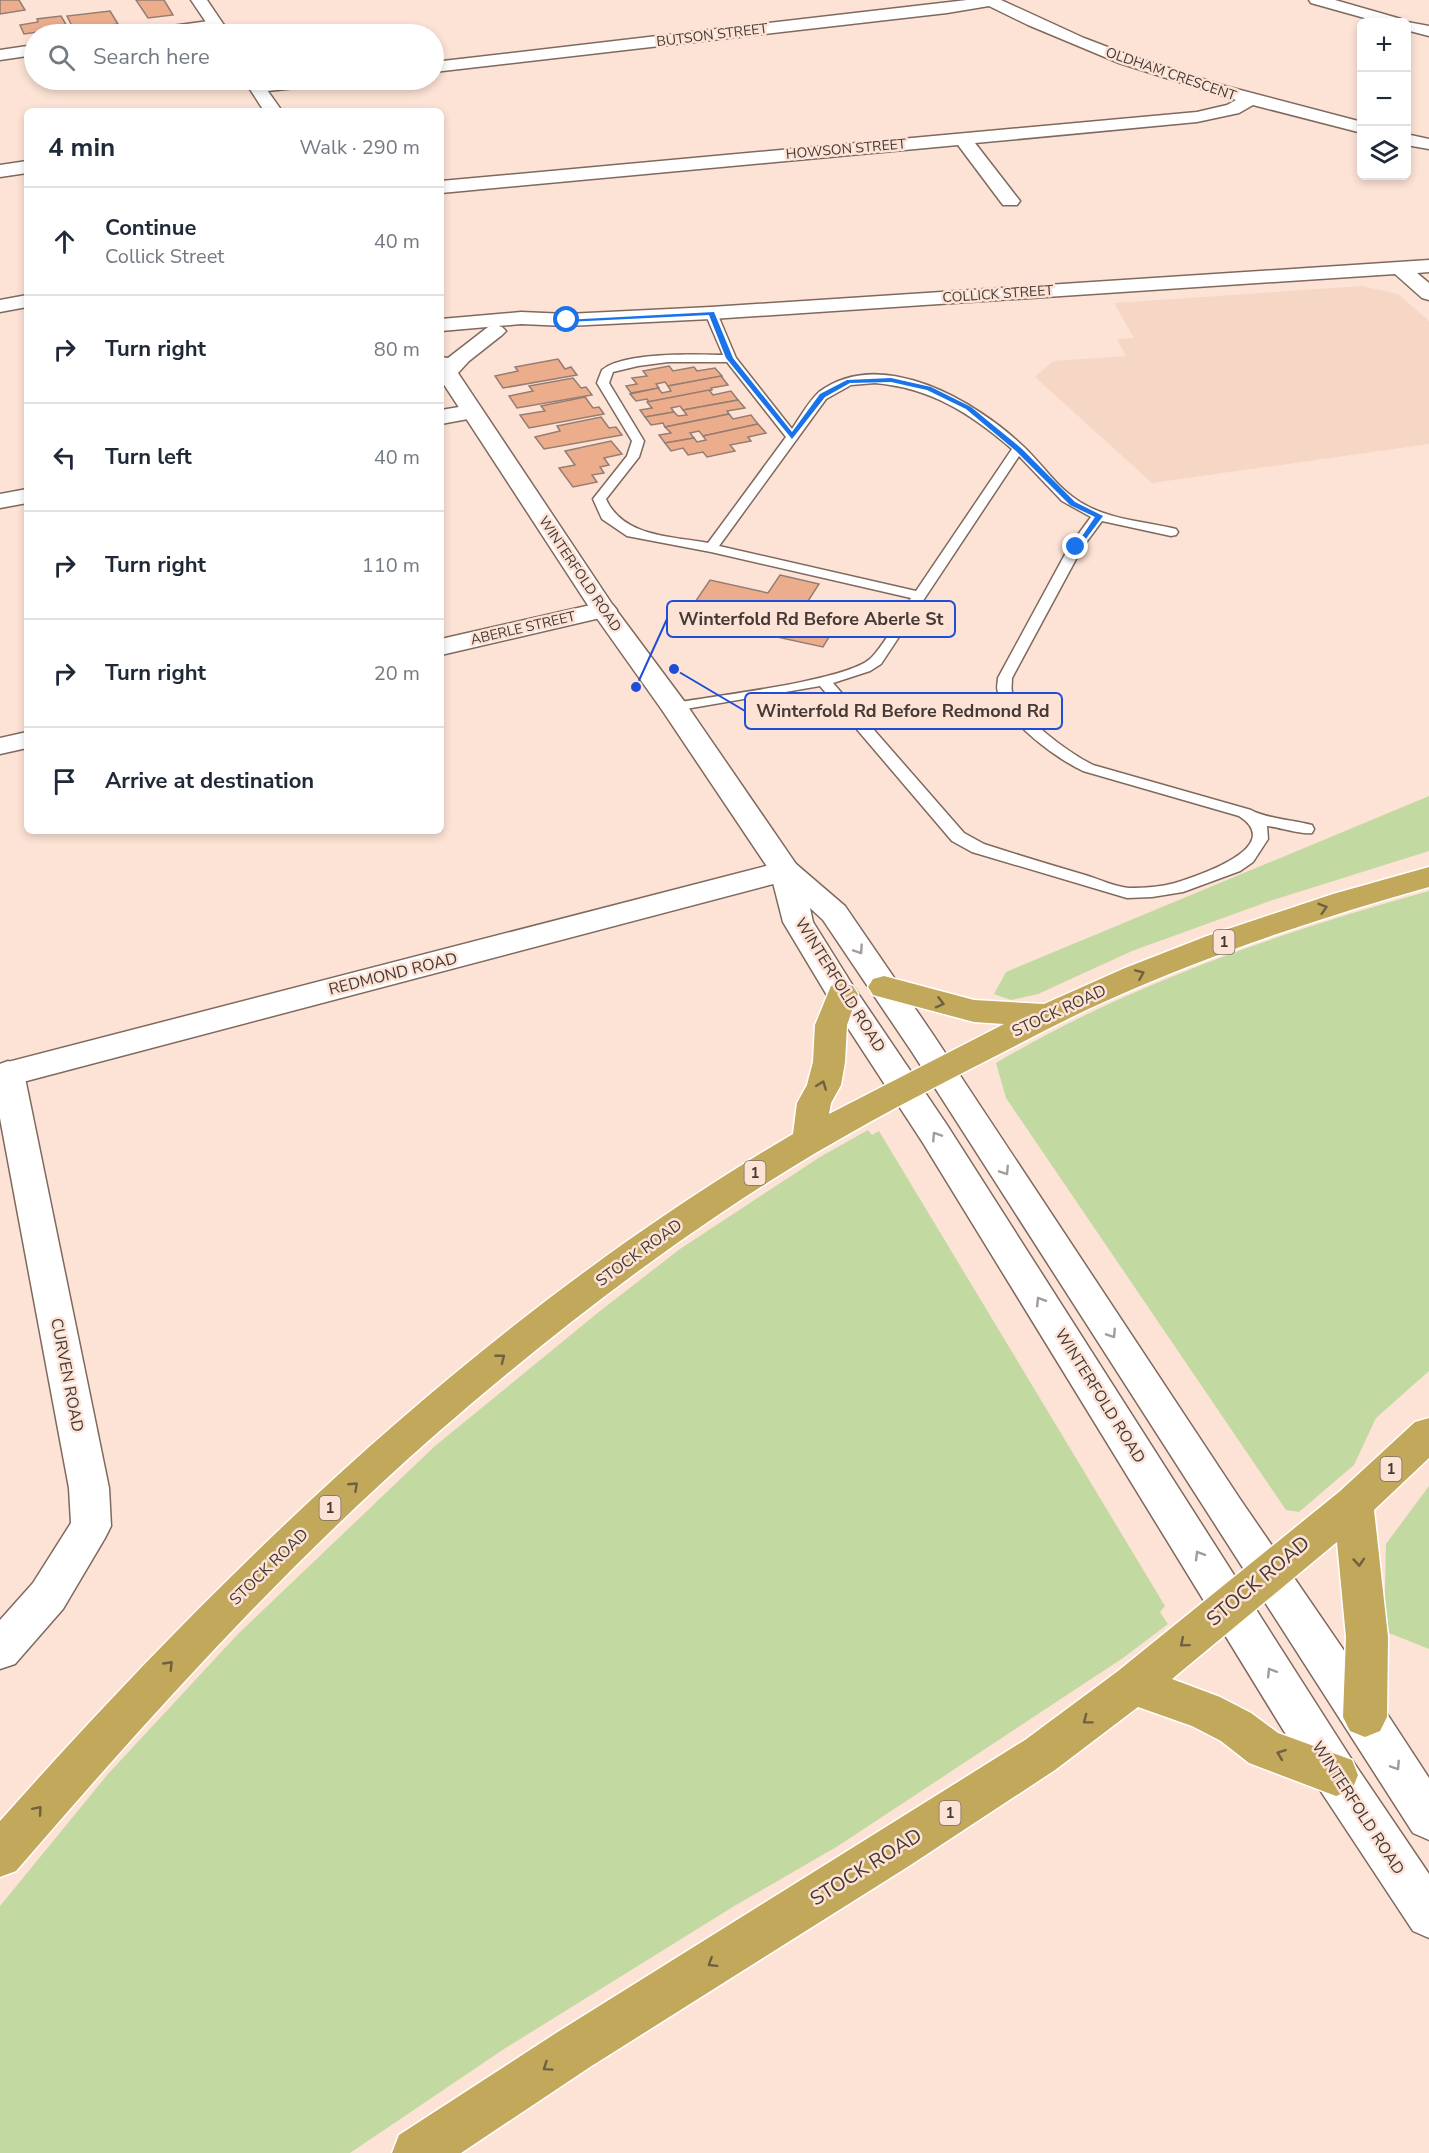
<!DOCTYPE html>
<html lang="en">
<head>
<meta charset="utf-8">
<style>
  body { margin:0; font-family:"Nunito Sans",sans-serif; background:#f6f6f7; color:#1f2937 }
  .controls { position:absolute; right:18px; top:18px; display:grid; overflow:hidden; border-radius:9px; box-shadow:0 3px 9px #0003 }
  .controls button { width:54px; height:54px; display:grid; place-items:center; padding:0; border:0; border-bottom:2px solid #e0e1e3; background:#fff; color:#1f2937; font:30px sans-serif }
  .stop { position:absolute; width:18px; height:18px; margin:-14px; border:4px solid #1a73e8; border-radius:50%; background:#fff }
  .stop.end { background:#1a73e8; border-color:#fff; box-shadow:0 2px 6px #0008 }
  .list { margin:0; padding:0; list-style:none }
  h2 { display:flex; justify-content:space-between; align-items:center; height:78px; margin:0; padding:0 24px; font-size:26px }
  h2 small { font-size:20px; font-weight:400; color:#747a83 }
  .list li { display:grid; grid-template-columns:39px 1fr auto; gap:18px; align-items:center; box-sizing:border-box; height:108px; padding:0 24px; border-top:2px solid #e0e1e3 }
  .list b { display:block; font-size:22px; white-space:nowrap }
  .list p { margin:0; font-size:20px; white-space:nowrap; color:#747a83 }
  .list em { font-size:20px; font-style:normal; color:#747a83 }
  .icon { flex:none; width:33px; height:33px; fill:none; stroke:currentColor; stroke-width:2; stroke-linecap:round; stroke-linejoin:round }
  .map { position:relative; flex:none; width:1429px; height:2153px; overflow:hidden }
  .search { position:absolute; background:#fff; box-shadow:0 3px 9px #0003; left:24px; top:24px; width:420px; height:66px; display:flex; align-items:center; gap:15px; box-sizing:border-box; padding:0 21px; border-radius:33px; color:#747a83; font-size:22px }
  .panel { position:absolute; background:#fff; box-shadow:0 3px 9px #0003; left:24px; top:108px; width:420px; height:726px; border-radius:9px }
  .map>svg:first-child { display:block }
  .built { fill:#f6d6c5 }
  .green { fill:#c3d9a2 }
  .building { fill:#ecad8d; stroke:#957d72; stroke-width:1.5 }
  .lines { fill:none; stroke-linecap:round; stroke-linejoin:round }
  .service-casing { stroke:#7f695d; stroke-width:3 }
  .minor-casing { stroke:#7f695d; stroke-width:3 }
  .tertiary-casing { stroke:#7f695d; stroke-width:3 }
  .secondary-casing { stroke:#7f695d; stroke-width:3 }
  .trunk-casing { stroke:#fff; stroke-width:3 }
  .service { fill:#fff; fill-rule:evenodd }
  .minor { fill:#fff; fill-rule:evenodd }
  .tertiary { fill:#fff; fill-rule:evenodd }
  .secondary { fill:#fff; fill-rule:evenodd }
  .trunk { fill:#c2a85b; fill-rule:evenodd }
  .oneway { stroke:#706042 }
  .oneway2 { stroke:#a29c9a }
  .route { fill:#1a73e8 }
  .labels { text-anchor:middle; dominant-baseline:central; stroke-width:5; stroke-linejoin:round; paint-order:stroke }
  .far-street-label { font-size:14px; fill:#443934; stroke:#fde3d6 }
  .shield { fill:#fde3d6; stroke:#7c6c65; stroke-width:1.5 }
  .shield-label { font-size:15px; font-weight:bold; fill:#443934 }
  .street-label { font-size:16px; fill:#443934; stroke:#fde3d6 }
  .near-street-label { font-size:20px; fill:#443934; stroke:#fde3d6 }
  .leader { fill:none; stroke:#1d4ed8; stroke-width:2 }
  .callout-dot { fill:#1d4ed8; stroke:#fde3d6; stroke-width:2 }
  .callout { fill:#fde3d6; stroke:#1d4ed8; stroke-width:2 }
  .callout-label { font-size:18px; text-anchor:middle; font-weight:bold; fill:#443934 }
</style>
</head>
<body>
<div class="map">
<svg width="1429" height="2153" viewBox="0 0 1429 2153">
  <rect width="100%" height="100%" fill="#fde3d6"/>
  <!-- built -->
  <polygon class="built" points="1362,286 1398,294 1429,321 1429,444 1152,483 1035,377 1053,361 1126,356 1117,339 1134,338 1114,303"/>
  <!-- green -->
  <g class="green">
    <polygon points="1429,796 1429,851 1273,900 1132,951 1038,994 1011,1000 994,994 1006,972"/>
    <path d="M1429,891V1371L1376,1418L1354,1465L1299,1512L1286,1510L1006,1098L996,1063C1129,984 1281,932 1429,891Z"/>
    <polygon points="868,1130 872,1135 879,1131 1165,1606 1160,1612 1168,1624 1123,1658 838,1846 736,1905 504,2049 350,2153 0,2153 0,1906 108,1774 237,1635 435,1446 600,1311 680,1249 820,1157"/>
    <polygon points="1429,1486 1429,1649 1384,1631 1386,1544"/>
  </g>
  <!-- building -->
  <g class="building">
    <polygon points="0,0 19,0 25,10 0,14"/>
    <polygon points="136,0 164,0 173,15 148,18"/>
    <polygon points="110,11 118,24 74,30 67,16"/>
    <polygon points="61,16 68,28 24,34 20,25 38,22 37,19"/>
    <polygon points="558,359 565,369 571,367 577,375 503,388 495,376 518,371 515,367"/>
    <polygon points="669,366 673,371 694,367 697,371 715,368 722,376 668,386 665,382 656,384 659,388 631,393 626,386 637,384 632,378 647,376 643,371"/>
    <polygon points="721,376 728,385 711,388 712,390 649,402 647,399 636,401 630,394 658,388 662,393 671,391 668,386"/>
    <polygon points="573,378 581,388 586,387 592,395 517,408 509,396 533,391 529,386"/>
    <polygon points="709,390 713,395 731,391 738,400 683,410 680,406 671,408 674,412 645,417 640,410 652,408 647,402"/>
    <polygon points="585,397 593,408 599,407 604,414 529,428 520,415 545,411 541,406"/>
    <polygon points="738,400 745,408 727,411 729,414 665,427 663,423 651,425 645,417 674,412 678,416 687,415 683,410"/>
    <polygon points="729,414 733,419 751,415 758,424 703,436 699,431 690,433 694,438 665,443 659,435 671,433 665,427"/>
    <polygon points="601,417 609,428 616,427 622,435 544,449 535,437 560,431 557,426"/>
    <polygon points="758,424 766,433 748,437 751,441 730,445 735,451 707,457 703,452 688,455 683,448 671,451 665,443 694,438 697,442 706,440 703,436"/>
    <polygon points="611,441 622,454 604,458 609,465 600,467 604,473 592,475 597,482 573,487 559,468 575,465 565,451"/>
    <polygon points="780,575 819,584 808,601 846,609 823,647 685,617 710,580 768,593"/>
  </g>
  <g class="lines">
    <defs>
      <path id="service" d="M711,310L717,313L736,358L792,429C800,417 809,401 819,392C882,345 977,402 1024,447C1043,465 1057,488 1080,502C1109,520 1143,521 1176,529L1178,532L1176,535L1171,536L1102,521L1082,548L1012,678C1012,683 1011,688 1012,692C1021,719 1069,753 1093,765L1251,810C1264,818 1293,820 1312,825L1314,829L1312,833C1301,835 1279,827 1267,826L1268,839L1253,862L1240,871L1183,892L1152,897L1127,898L972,852L952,841L820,686L674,711L669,710L667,707L674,703C713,696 845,681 870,659C883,647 901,614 911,598L711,552L627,536L602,519L593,499L627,456L632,441L597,383L602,370C622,352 696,354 723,355L705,313ZM668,362H727L786,437L708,543C671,536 623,537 606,499L639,457L644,441L609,383L613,372L638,366ZM875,383C931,388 970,413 1012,449L916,591L719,546L826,399L851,385ZM1019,456L1062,501L1091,517L1069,547L998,678C998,682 996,688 998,692C1006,722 1056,758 1083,771L1239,816C1287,847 1197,876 1175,883C1161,887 1144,888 1129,888C1115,887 1099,879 1085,875C1051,865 1018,855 984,844L964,833L833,683L870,671L881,664Z"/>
      <g id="minor">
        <polygon points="967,0 1001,0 1084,38 1131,56 1225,86 1362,122 1362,133 1253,105 1239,113 1197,122 975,143 1020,201 1017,205 1003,205 958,145 441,193 441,181 1197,112 1227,105 1236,100 1119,63 1028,25 989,6 947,13 434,72 434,62"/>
        <polygon points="1309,0 1335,0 1401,19 1402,21 1429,26 1429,36 1406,30 1406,22 1379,22 1311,3"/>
        <polygon points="216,20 224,25 222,28 182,34 142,34 150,29"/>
        <polygon points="34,45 34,55 0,60 0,50"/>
        <polygon points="280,80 333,80 330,84 324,85 258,92 252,91 249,87 252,83"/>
        <polygon points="1406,134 1429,139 1429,149 1406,145"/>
        <polygon points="27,161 27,173 0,177 0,165"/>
        <polygon points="1429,260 1429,272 1417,273 1429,283 1429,300 1422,298 1395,274 711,319 567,326 521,324 441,331 441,319 521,312 567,314 711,307"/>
        <polygon points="27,295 27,307 0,312 0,300"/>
        <polygon points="471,405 479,407 482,412 479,417 441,424 441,410"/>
        <polygon points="27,489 27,503 0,508 0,494"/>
        <polygon points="604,602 613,605 617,610 613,615 441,655 441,639"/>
        <polygon points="27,732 27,748 0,754 0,738"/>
        <polygon points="8,1061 20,1065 24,1073 109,1488 111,1526 105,1538 63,1609 15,1664 0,1669 0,1620 33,1583 71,1523 69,1488 0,1118 0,1064"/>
      </g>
      <polygon id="tertiary" points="785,861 796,864 800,871 796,878 0,1088 0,1064"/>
      <g id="secondary">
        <polygon points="191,0 207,0 230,34 214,34"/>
        <polygon points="244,80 260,80 282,111 264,111"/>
        <polygon points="495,325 502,327 506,331 502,335 469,361 458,373 614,607 684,701 796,864 845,906 934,1036 1240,1499 1380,1703 1429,1778 1429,1840 1413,1833 912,1052 823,920 810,908 813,922 853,986 947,1125 1352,1760 1429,1874 1429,1938 1413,1931 1320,1790 923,1143 831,1002 783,922 770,871 662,710 591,610 441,380 441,357 448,358 488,327"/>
      </g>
      <g id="trunk">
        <path d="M1429,867V887C1319,918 1210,954 1106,1001C1063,1020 1022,1043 980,1064C891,1109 803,1157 721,1213C621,1280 527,1355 436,1434C284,1567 148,1718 16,1871L0,1877V1821C233,1559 489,1313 793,1134L797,1103L807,1085L813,1062L815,1025L831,986L842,983L853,986L858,994L847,1025L845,1062L841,1085L831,1103L829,1114L1004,1024L974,1022L873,995L868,987L873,979L884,976L974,1000L1044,1004L1125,968L1207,936L1333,894Z"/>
        <polygon points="1429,1418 1429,1458 1374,1510 1388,1637 1387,1717 1380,1731 1365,1737 1350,1731 1343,1717 1346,1637 1337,1542 1172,1679 1220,1697 1251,1713 1278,1733 1352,1760 1358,1775 1352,1790 1336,1796 1249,1763 1221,1741 1192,1726 1138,1707 1055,1770 909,1866 590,2067 461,2153 392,2153 399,2135 556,2033 1025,1740 1118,1671 1339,1492 1415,1422"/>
      </g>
    </defs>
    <!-- service casing -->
    <use href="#service" class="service-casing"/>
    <!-- minor casing -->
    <use href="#minor" class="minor-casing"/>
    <!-- tertiary casing -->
    <use href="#tertiary" class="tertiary-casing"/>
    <!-- secondary casing -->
    <use href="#secondary" class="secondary-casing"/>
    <!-- trunk casing -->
    <use href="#trunk" class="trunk-casing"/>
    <!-- service -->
    <use href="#service" class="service"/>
    <!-- minor -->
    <use href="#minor" class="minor"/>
    <!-- tertiary -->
    <use href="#tertiary" class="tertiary"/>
    <!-- secondary -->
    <use href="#secondary" class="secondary"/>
    <!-- trunk -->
    <use href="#trunk" class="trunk"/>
  </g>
  <!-- one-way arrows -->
  <defs><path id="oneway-chevron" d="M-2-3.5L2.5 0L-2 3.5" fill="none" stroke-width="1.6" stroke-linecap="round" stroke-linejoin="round" transform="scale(1.5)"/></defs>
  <g class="oneway">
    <use href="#oneway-chevron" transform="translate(1323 908) rotate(-17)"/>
    <use href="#oneway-chevron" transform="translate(1140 974) rotate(-23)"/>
    <use href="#oneway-chevron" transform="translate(940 1003) rotate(14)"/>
    <use href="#oneway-chevron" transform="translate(822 1085) rotate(-69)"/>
    <use href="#oneway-chevron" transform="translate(501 1358) rotate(-38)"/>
    <use href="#oneway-chevron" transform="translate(354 1486) rotate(-43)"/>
    <use href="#oneway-chevron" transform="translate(1359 1562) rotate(86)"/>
    <use href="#oneway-chevron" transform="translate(1184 1643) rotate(140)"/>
    <use href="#oneway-chevron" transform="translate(169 1665) rotate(-46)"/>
    <use href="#oneway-chevron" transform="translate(1087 1720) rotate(143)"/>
    <use href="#oneway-chevron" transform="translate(1281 1754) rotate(-159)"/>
    <use href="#oneway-chevron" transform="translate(38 1810) rotate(-49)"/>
    <use href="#oneway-chevron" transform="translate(712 1963) rotate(148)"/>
    <use href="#oneway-chevron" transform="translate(547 2067) rotate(146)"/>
  </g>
  <g class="oneway2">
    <use href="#oneway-chevron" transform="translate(859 950) rotate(56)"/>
    <use href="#oneway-chevron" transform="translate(936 1136) rotate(-123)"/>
    <use href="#oneway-chevron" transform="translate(1005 1171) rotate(57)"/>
    <use href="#oneway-chevron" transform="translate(1040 1301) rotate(-122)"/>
    <use href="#oneway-chevron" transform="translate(1112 1334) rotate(57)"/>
    <use href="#oneway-chevron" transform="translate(1199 1555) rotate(-121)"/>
    <use href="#oneway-chevron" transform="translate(1271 1672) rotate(-122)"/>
    <use href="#oneway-chevron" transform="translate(1396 1766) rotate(57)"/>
  </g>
  <!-- route -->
  <polygon class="route" points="714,312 733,358 792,432 820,394 847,380 891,378 931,387 971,407 1021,448 1075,502 1103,516 1079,548 1074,548 1095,517 1070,505 1016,451 966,409 927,390 891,382 850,383 825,397 792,439 726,358 709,315 567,322 564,320"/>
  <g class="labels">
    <!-- far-street labels -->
    <g class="far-street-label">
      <text transform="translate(712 35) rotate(-7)">BUTSON STREET</text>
      <text transform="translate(1171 74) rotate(19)">OLDHAM CRESCENT</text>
      <text transform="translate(846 149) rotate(-5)">HOWSON STREET</text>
      <text transform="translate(998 294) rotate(-4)">COLLICK STREET</text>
      <text transform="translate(580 574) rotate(56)">WINTERFOLD ROAD</text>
      <text transform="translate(523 628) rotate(-13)">ABERLE STREET</text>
    </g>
    <!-- shield labels -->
    <g class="shield">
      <rect x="1213.5" y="930" width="21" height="24" rx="4.5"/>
      <rect x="744.5" y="1161" width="21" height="24" rx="4.5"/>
      <rect x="1380.5" y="1457" width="21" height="24" rx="4.5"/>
      <rect x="319.5" y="1496" width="21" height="24" rx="4.5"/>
      <rect x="939.5" y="1801" width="21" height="24" rx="4.5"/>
    </g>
    <g class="shield-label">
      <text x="1224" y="942">1</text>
      <text x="755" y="1173">1</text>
      <text x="1391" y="1469">1</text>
      <text x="330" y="1508">1</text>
      <text x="950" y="1813">1</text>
    </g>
    <!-- street labels -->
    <g class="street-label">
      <text transform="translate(393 974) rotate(-14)">REDMOND ROAD</text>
      <text transform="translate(840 985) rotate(58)">WINTERFOLD ROAD</text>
      <text transform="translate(1059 1011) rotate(-25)">STOCK ROAD</text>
      <text transform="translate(639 1253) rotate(-36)">STOCK ROAD</text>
      <text transform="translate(67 1375) rotate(79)">CURVEN ROAD</text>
      <text transform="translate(1100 1396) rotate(58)">WINTERFOLD ROAD</text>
      <text transform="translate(269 1567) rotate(-44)">STOCK ROAD</text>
      <text transform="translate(1358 1808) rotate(57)">WINTERFOLD ROAD</text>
    </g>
    <!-- near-street labels -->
    <g class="near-street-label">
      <text transform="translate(1258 1581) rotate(-40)">STOCK ROAD</text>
      <text transform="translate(866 1867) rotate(-32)">STOCK ROAD</text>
    </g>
  </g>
  <!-- callouts -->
  <path class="leader" d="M636 687L667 619M674 669L745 711"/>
  <g class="callout-dot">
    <circle cx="636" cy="687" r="6"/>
    <circle cx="674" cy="669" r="6"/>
  </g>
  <g class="callout">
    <rect x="667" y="601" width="288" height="36" rx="6"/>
    <rect x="745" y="693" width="317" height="36" rx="6"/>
  </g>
  <g class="callout-label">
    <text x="811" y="625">Winterfold Rd Before Aberle St</text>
    <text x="903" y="717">Winterfold Rd Before Redmond Rd</text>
  </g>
</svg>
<div class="controls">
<button>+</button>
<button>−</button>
<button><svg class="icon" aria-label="layers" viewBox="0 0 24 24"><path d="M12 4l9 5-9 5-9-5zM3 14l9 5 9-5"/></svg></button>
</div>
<div class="stop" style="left:567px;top:320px"></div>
<div class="stop end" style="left:1076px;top:547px"></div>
<div class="search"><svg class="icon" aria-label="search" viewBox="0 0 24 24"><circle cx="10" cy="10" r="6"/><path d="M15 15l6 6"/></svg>Search here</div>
<section class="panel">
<h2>4 min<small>Walk · 290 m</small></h2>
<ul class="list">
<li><svg class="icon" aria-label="ahead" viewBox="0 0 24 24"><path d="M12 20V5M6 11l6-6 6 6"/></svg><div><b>Continue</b><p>Collick Street</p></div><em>40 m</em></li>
<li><svg class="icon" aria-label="right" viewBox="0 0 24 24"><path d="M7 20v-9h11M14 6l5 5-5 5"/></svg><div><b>Turn right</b></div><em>80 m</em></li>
<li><svg class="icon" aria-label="left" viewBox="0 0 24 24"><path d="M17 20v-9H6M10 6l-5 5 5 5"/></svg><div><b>Turn left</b></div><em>40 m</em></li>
<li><svg class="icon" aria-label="right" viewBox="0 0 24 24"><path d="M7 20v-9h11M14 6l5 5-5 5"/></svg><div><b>Turn right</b></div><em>110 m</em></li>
<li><svg class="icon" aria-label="right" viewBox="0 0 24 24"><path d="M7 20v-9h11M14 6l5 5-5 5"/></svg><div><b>Turn right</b></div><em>20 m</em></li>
<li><svg class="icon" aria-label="arrive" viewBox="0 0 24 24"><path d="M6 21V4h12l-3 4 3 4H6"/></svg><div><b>Arrive at destination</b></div></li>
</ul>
</section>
</div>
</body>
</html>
